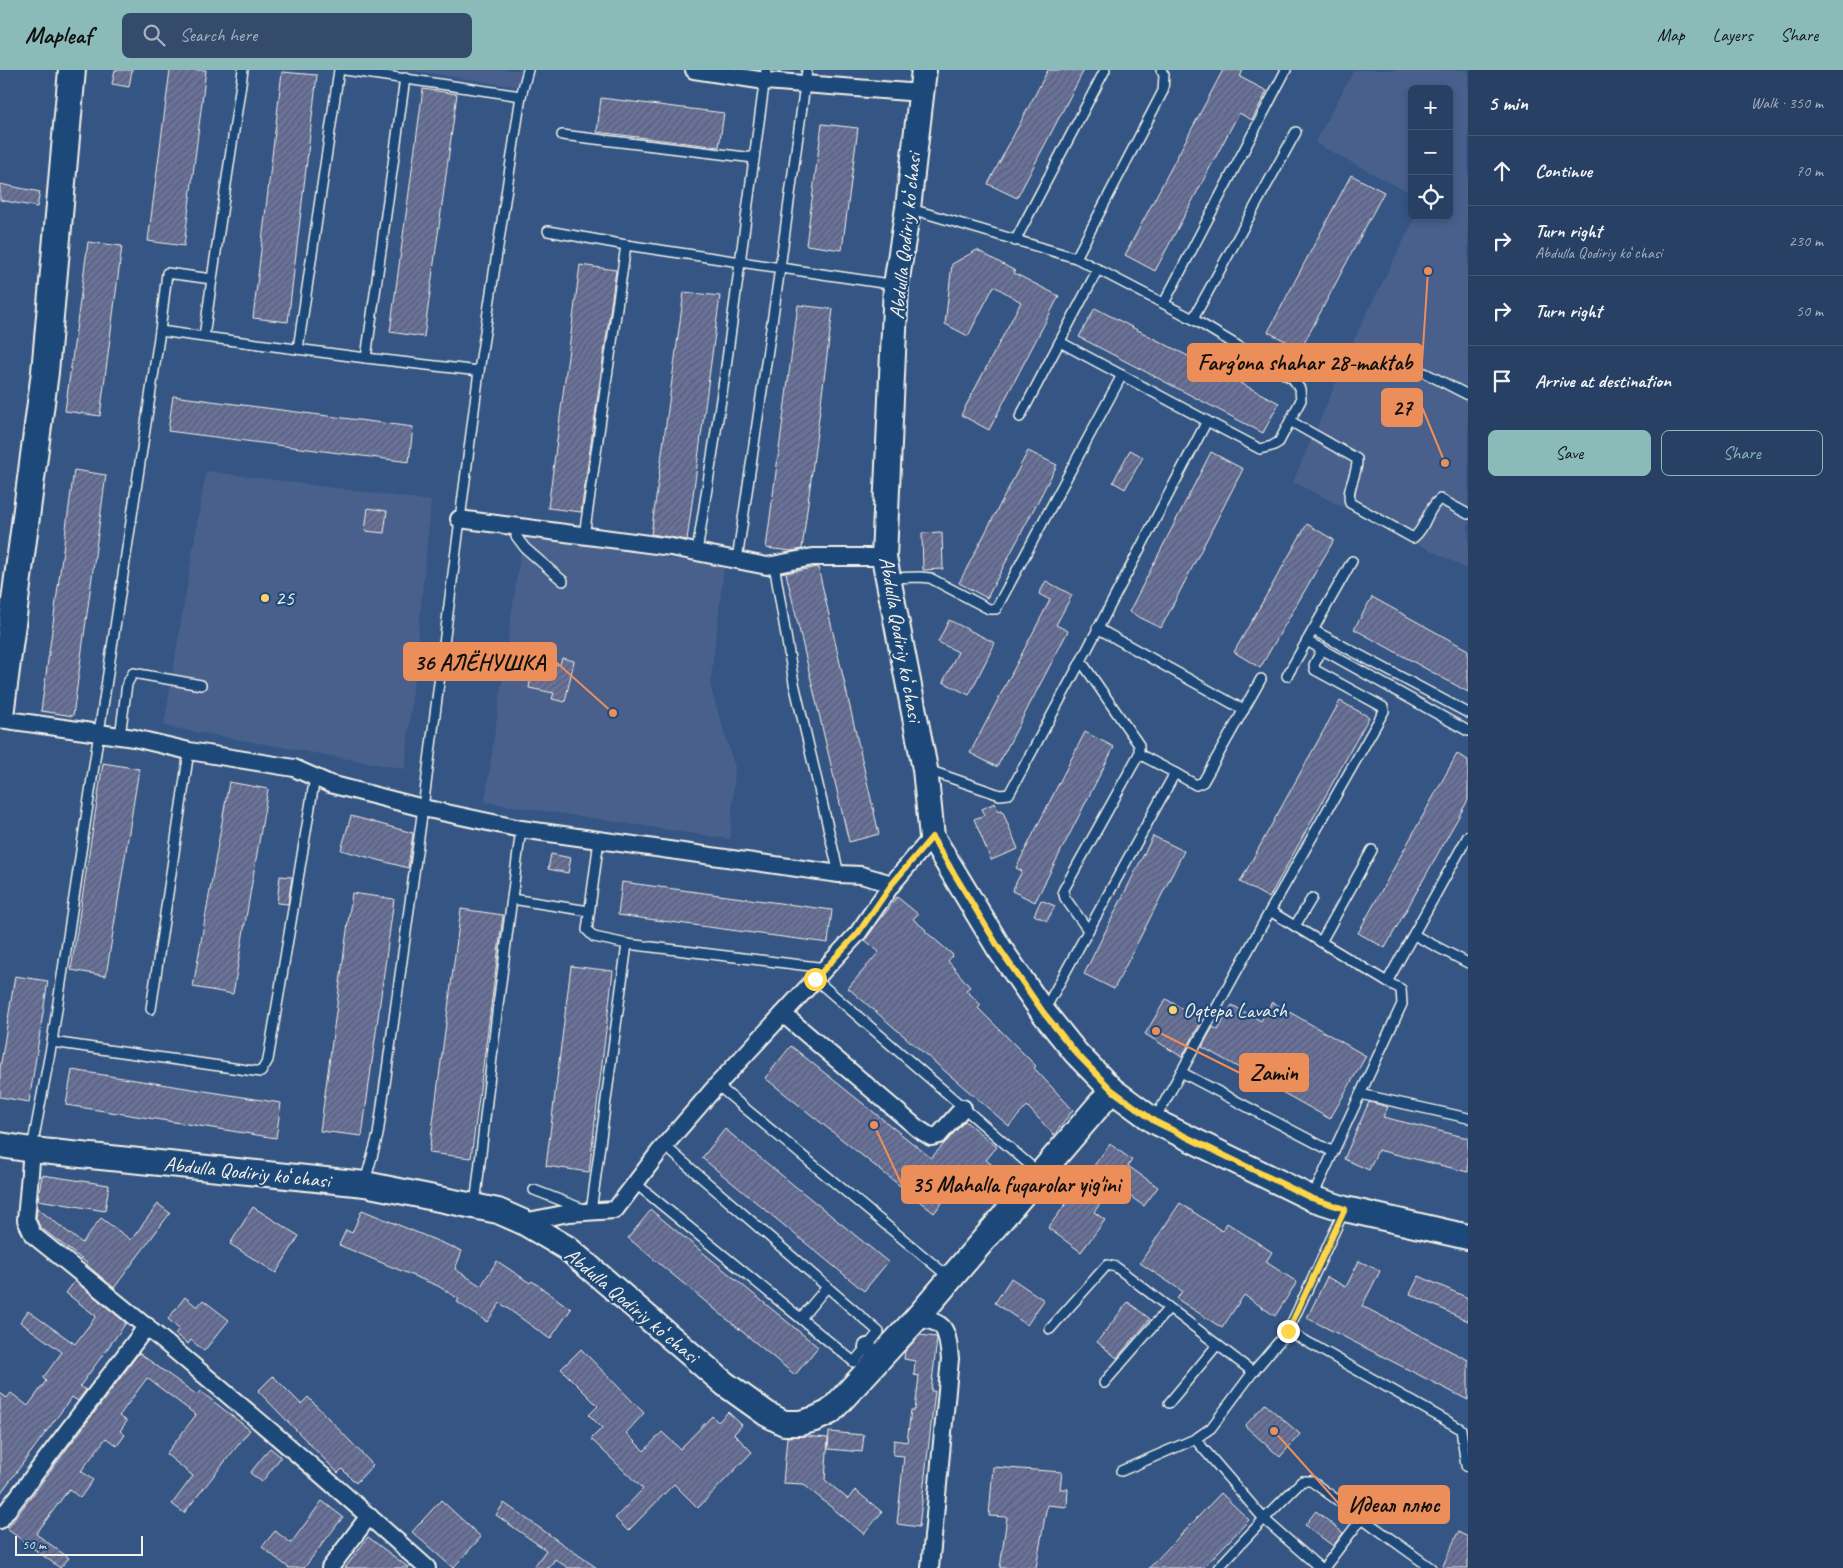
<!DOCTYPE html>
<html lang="en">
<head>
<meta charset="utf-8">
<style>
  body { margin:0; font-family:Caveat,sans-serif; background:#344b6c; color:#f1f3f6 }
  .controls { position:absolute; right:15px; top:15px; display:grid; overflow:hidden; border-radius:8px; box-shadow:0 2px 8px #0003 }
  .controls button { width:45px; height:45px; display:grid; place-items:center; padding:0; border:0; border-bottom:1px solid #445978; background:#284063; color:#f1f3f6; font:25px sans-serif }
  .scale { position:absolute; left:15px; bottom:12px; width:128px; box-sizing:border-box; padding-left:5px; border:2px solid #f4f1e8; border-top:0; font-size:14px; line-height:18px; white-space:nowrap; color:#f4f1e8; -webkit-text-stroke:4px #1f4a7a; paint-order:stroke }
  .stop { position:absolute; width:15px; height:15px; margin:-11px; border:4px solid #ffd54a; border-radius:50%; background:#fff }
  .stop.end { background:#ffd54a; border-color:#fff; box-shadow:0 1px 5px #0008 }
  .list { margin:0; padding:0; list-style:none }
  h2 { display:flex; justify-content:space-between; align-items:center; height:65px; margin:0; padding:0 20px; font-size:21px }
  h2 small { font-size:16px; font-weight:400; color:#a5afbe }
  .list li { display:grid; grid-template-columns:32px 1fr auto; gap:15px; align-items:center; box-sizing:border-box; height:70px; padding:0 20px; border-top:1px solid #445978 }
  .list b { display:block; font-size:19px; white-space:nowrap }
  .list p { margin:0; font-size:16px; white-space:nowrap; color:#a5afbe }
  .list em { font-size:16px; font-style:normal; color:#a5afbe }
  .actions { display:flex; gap:10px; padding:15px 20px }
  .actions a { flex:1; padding:11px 0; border:1px solid #8bbbb9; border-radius:8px; text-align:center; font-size:18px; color:#8bbbb9 }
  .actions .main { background:#8bbbb9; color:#111 }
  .icon { flex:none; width:28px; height:28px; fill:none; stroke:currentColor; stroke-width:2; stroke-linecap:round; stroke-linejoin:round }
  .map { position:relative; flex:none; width:1468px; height:1498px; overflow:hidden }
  header { display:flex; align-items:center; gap:30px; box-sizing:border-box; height:70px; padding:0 25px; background:#8bbbb9; color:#111 }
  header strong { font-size:24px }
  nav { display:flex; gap:28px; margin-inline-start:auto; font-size:18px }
  .search { width:350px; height:45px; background:#344b6c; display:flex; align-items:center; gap:12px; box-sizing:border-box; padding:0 18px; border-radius:8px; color:#a5afbe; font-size:19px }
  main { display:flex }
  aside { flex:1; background:#284063 }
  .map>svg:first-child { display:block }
  .built { fill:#48618d }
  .building { fill:url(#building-hatch); stroke:#f4f1e8 }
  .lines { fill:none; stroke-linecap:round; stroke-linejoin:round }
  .lane-casing { stroke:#f4f1e8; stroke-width:12 }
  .street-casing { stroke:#f4f1e8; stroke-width:20 }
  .secondary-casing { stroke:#f4f1e8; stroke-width:28 }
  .primary-casing { stroke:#f4f1e8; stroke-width:30 }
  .lane { stroke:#1f4a7a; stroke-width:9 }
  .street { stroke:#1f4a7a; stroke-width:16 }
  .secondary { stroke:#1f4a7a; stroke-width:24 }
  .primary { stroke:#1f4a7a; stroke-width:26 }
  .route { stroke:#ffd54a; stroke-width:6 }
  .poi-dot { fill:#ffd166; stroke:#1f4a7a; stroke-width:2 }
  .labels { text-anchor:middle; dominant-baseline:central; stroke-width:4.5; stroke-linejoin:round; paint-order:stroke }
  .street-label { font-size:21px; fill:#f4f1e8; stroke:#1f4a7a }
  .poi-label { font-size:21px; fill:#f4f1e8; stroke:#1f4a7a; text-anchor:start }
  .leader { fill:none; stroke:#ec8e59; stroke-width:2 }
  .callout-dot { fill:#ec8e59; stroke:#1f4a7a; stroke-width:2 }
  .callout { fill:#ec8e59; stroke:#ec8e59; stroke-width:2 }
  .callout-label { font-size:22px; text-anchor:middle; font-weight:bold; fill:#111 }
</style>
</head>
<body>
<header>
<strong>Mapleaf</strong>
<div class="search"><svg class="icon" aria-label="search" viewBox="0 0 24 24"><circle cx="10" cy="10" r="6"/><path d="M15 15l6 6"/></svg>Search here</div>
<nav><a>Map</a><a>Layers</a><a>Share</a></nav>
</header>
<main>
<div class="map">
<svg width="1468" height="1498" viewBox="0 0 1468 1498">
  <defs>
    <pattern id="building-hatch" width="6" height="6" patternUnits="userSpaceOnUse" patternTransform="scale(1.25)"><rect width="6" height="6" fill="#69729a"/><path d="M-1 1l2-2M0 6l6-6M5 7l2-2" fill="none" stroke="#595d70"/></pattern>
  </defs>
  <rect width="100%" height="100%" fill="#355684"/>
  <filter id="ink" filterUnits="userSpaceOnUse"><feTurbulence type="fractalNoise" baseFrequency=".02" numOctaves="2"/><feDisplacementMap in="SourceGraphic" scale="10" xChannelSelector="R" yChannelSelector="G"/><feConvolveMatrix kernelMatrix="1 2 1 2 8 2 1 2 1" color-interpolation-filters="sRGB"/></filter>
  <g filter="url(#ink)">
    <!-- built -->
    <g class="built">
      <polygon points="410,0 522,0 520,17"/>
      <polygon points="1354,0 1468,0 1468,499 1293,412 1361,255 1416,146 1449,146 1449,19 1412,19 1412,124 1315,73"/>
      <polygon points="206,401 431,431 405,699 164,656"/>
      <polygon points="523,465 724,497 710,616 735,698 730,769 485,732"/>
    </g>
    <!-- building -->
    <g class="building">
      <polygon points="115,0 132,0 129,17 112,14"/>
      <polygon points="170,0 206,0 184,176 148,171"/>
      <polygon points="1048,0 1084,0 1017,128 988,114"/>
      <polygon points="1223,0 1243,0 1240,7 1267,21 1252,50 1239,43 1155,201 1125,185"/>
      <polygon points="282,2 317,5 288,252 253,248"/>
      <polygon points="423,19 457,24 424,267 390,262"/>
      <polygon points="601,28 724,43 719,77 597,62"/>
      <polygon points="822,54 858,58 842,180 806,175"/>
      <polygon points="1351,105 1384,122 1301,279 1268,262"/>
      <polygon points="0,114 40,122 37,137 0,130"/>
      <polygon points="88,172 122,176 100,346 65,341"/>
      <polygon points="977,180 1015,201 1014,203 1059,226 989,360 961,345 1021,232 994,216 968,266 945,254 952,194"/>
      <polygon points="580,195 616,200 581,442 548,438"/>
      <polygon points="684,222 720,226 687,470 651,464"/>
      <polygon points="798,235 833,239 802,479 791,481 766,478"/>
      <polygon points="1095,238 1279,333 1263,363 1079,267"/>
      <polygon points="173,326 413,357 409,392 168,361"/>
      <polygon points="1130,380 1143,387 1125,419 1113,412"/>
      <polygon points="1028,381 1057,395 987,528 959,513"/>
      <polygon points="1211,382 1243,399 1161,558 1129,542"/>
      <polygon points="74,400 106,405 73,646 41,641"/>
      <polygon points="368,438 387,441 384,463 365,461"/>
      <polygon points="1307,454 1334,470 1260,598 1234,582"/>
      <polygon points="942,462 943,499 923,500 922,463"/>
      <polygon points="818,497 879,764 849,772 786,503"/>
      <polygon points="1046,511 1072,525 1056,555 1068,561 997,697 970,683 1050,530 1039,524"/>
      <polygon points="1372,527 1468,580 1468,622 1354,559"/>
      <polygon points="949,550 995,573 969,625 943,612 958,582 938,572"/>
      <polygon points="562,588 574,591 565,632 552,629 554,623 529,618 534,590 560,595"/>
      <polygon points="1340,631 1369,647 1269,828 1240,812"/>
      <polygon points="1085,662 1114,677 1035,832 1012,821 1022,801 1016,798"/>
      <polygon points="1457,684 1468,690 1468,730 1385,878 1358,863"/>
      <polygon points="103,693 139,699 106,906 71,900"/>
      <polygon points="229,712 268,719 233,924 193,917"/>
      <polygon points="995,733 998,741 1002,740 1018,779 991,790 974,749 985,745 982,739"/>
      <polygon points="351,746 413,763 408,798 341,780"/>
      <polygon points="1153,766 1184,781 1114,919 1084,904"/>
      <polygon points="551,784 571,788 568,803 548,799"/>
      <polygon points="280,806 292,807 288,834 277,833"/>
      <polygon points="622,812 832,840 828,873 618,845"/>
      <polygon points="352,823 394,829 362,1066 320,1061"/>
      <polygon points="897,827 918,844 913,849 926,860 925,861 953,885 948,891 970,917 966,920 981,935 978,938 1036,996 1034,998 1073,1040 1054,1065 1027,1036 1009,1056 848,918 879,882 865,870"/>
      <polygon points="1041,830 1055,836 1047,851 1034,845"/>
      <polygon points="461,839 503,845 471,1088 429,1083"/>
      <polygon points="571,896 613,901 589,1102 546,1096"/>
      <polygon points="15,906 48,911 29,1032 0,1027 0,999"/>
      <polygon points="1166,929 1202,950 1182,987 1145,964"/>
      <polygon points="1272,932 1366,986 1330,1049 1202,977 1213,957 1218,960 1232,935 1261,951"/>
      <polygon points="791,976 931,1088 965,1051 997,1077 986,1090 1005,1105 996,1116 971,1096 934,1143 765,1008"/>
      <polygon points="72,1000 281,1033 276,1068 66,1035"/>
      <polygon points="1369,1032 1388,1037 1383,1047 1468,1068 1468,1102 1378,1080 1369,1100 1344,1089"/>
      <polygon points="725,1059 888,1192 864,1221 702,1088"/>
      <polygon points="1110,1074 1132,1090 1128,1096 1158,1117 1144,1136 1114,1115 1094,1142 1105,1150 1081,1182 1048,1158"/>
      <polygon points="42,1105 109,1115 105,1141 38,1130"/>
      <polygon points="1180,1133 1222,1161 1227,1153 1272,1182 1266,1192 1297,1212 1275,1246 1244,1225 1222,1258 1177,1229 1182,1221 1140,1193"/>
      <polygon points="158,1134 170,1143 114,1218 87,1195 88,1194 40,1157 36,1148 37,1138 82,1173 101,1148 131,1170"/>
      <polygon points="253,1137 299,1166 276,1203 230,1174"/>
      <polygon points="362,1140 462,1181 455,1199 481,1216 497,1191 530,1213 532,1211 571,1239 550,1269 500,1233 487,1252 457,1232 459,1229 438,1216 339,1175 346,1160 352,1163"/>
      <polygon points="651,1140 818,1277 795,1305 628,1168"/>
      <polygon points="1359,1191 1380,1201 1362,1236 1468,1290 1468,1330 1307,1248 1327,1207 1346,1217"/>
      <polygon points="1419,1206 1468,1228 1468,1251 1410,1224"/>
      <polygon points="1011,1208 1044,1230 1027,1255 995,1233"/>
      <polygon points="75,1211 126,1253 80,1316 86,1320 78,1331 72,1327 0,1424 0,1323 7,1328 11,1323 28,1336 46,1311 43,1308 62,1282 20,1252 28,1241 75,1274 96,1246 66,1223"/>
      <polygon points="185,1227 197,1237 203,1230 229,1250 204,1281 191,1270 188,1274 175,1264 179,1259 168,1249"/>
      <polygon points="1128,1232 1150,1249 1117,1288 1097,1272"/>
      <polygon points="920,1265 936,1267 937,1269 931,1321 935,1321 919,1457 897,1454 904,1386 893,1385 894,1370 907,1372 911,1340 915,1340 919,1306 914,1305 915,1291 904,1289 905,1281"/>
      <polygon points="581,1279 644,1343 626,1363 644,1381 662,1362 680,1379 712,1346 718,1352 728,1342 742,1355 734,1364 752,1382 698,1438 674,1414 628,1461 615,1448 643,1419 591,1369 602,1358 589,1345 598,1336 561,1299"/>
      <polygon points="139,1283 197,1325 200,1321 250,1360 184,1443 172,1434 193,1406 166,1384 196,1345 147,1308 119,1346 127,1351 120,1361 125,1365 117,1376 106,1368 81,1401 93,1410 80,1428 69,1419 36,1464 69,1488 60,1498 7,1459"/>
      <polygon points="273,1306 301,1334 308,1327 373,1395 356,1413 342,1399 338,1403 258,1321"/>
      <polygon points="1265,1334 1300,1364 1280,1387 1245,1356"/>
      <polygon points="829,1362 864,1365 862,1382 828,1379"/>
      <polygon points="805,1366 828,1368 825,1410 848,1429 855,1420 882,1442 864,1464 803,1414 783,1413 787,1367"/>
      <polygon points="270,1378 281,1387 262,1412 250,1403"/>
      <polygon points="993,1397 1062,1402 1060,1419 1068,1419 1067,1437 1047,1435 1036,1498 1000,1498 1007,1447 989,1446"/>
      <polygon points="1221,1423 1249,1450 1203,1498 1149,1498"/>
      <polygon points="441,1430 481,1467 453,1498 412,1462"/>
      <polygon points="322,1431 343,1447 304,1498 289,1498 262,1477 275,1461 291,1473"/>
      <polygon points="504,1433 554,1468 597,1498 568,1498 555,1489 549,1498 533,1498 546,1480 496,1445"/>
      <polygon points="1316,1441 1343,1463 1333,1476 1305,1455"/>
      <polygon points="1458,1462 1468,1467 1468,1498 1442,1498"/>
      <polygon points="368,1467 409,1498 345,1498"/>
    </g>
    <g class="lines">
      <defs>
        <g id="lane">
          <polyline points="345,0 521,26"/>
          <polyline points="562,65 754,88"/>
          <polyline points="908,138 1076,188 1193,249 1293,309 1300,319 1301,330 1279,372 1272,376 1260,379 1207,351 1081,591 1009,724 1000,725 928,700"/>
          <polyline points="548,161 626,175"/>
          <polyline points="1015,171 1105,0"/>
          <polyline points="1076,188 1163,21 1164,5 1161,0"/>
          <polyline points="212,209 243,0"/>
          <polyline points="1164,233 1286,0"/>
          <polyline points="1193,249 1296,62"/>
          <polyline points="160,261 204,267"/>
          <polyline points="1060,272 1207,351"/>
          <polyline points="298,279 339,0"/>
          <polyline points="366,288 405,8"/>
          <polyline points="1425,303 1468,325"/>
          <polyline points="1020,347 1098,199"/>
          <path d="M1290,351L1357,389C1358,405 1346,418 1350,433L1413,468C1426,459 1427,438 1440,429L1468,444"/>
          <polyline points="517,457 516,466 525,478 563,511"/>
          <polyline points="584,466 626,175 896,215"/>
          <polyline points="697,482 725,304 766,0"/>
          <polyline points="737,490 780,198 807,0"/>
          <polyline points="774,494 794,613 839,804"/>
          <polyline points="888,508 920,507 930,508 989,539 996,539 1122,305"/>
          <polyline points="1097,558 1244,640"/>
          <polyline points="1313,560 1468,643"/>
          <polyline points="1307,571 1468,661"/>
          <polyline points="1081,591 1139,675 1139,684 1063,821 1065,828 1088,860"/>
          <polyline points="1287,606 1352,491"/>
          <polyline points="120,666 127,614 133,603 201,615"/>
          <polyline points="1139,684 1175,703"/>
          <polyline points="599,770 587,860 594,867 627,874"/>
          <polyline points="512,829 589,841"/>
          <polyline points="1270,841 1387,912 1468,766"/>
          <polyline points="1295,856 1312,828"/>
          <polyline points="1414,865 1468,893"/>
          <polyline points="1321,872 1372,780"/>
          <polyline points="815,909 1039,1103"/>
          <polyline points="151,939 189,681"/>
          <polyline points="1045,939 1175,703 1196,715 1203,712 1261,609"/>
          <polyline points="52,972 261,1002 268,990 315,707"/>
          <polyline points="1181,1002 1333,1082"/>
          <polyline points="717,1015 950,1208"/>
          <polyline points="1360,1024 1468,1048"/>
          <polyline points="1154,1051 1270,841 1384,641 1383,637 1315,600 1314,595 1322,579"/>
          <polyline points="32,1078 52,972 160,261 167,203 212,209 204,267 366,288 479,301"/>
          <polyline points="365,1112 378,1065 423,738 479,301 521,26 528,0"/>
          <polyline points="635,1113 854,1292 879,1262 665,1076"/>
          <polyline points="534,1120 591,1142 627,874 826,898"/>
          <polyline points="1312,1128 1402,934 1401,919 1387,912"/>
          <polyline points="475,1136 497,943 521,759"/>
          <polyline points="1345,1139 1288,1261 1461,1359 1466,1396 1468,1397"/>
          <polyline points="801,1248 827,1217"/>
          <polyline points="1050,1259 1107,1195 1116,1197 1253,1302"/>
          <polyline points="1104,1313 1169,1238"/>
          <polyline points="1169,1333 1217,1275"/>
          <polyline points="1195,1369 1264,1449 1218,1498"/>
          <polyline points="1121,1401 1195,1369 1211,1358 1253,1302 1288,1261"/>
          <polyline points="1320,1498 1264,1449 1302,1411 1311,1411 1431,1498"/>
          <polyline points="1324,1498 1362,1448"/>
        </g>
        <g id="street">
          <polyline points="694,0 765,11 921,23"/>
          <polyline points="459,449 671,477 767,496 813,487 884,487"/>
          <polyline points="0,649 134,668 189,681 294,698 330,714 423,738 521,759 839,804 861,805 892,814 932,767"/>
          <polyline points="783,944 917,1058 931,1067 939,1065 963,1038"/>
          <path d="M32,1080L26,1150L33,1165C167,1272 299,1383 427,1498"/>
          <polyline points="523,1152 569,1143 615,1140 659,1082 717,1015 858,863 892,814"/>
          <path d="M916,1249C947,1250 947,1261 950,1289L930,1498"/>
          <polyline points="867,1277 880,1287"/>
          <polyline points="0,1450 147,1256"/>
          <polyline points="330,1498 369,1446"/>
        </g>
        <g id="secondary">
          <polyline points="924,0 908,138 896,215 884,487 925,699 932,767 999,878 1043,942 1076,983 1112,1020 1154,1051 1311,1128 1345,1139 1468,1167"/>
          <polyline points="0,1075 32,1080 365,1114 498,1141 523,1152 567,1178 725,1314 767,1344 784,1353 800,1353 815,1349 830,1342 916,1249 1112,1020"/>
        </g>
        <polyline id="primary" points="0,645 45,302 72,0"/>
      </defs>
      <!-- lane casing -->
      <use href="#lane" class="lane-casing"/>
      <!-- street casing -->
      <use href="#street" class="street-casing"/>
      <!-- secondary casing -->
      <use href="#secondary" class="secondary-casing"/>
      <!-- primary casing -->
      <use href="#primary" class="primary-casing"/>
      <!-- lane -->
      <use href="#lane" class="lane"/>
      <!-- street -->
      <use href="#street" class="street"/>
      <!-- secondary -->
      <use href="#secondary" class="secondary"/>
      <!-- primary -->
      <use href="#primary" class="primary"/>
    </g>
  </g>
  <g class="lines" filter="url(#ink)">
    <!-- route -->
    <polyline class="route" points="815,909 858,863 892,814 932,767 999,878 1043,942 1076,983 1112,1020 1154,1051 1311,1128 1345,1139 1288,1261"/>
  </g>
  <!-- markers -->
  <g class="poi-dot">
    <circle cx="265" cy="528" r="5"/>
    <circle cx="1173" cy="940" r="5"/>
  </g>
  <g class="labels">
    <!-- street labels -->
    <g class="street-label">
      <text transform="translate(905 166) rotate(-84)">Abdulla Qodiriy koʻchasi</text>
      <text transform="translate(901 569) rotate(80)">Abdulla Qodiriy koʻchasi</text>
      <text transform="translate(247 1102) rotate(6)">Abdulla Qodiriy koʻchasi</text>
      <text transform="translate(632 1235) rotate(40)">Abdulla Qodiriy koʻchasi</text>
    </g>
    <!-- poi labels -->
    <g class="poi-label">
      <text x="275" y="528">25</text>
      <text x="1183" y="940">Oqtepa Lavash</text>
    </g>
  </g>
  <!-- callouts -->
  <path class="leader" d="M1428 201L1422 293M1445 393L1422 337M613 643L556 592M1156 961L1240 1003M874 1055L902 1115M1274 1361L1339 1434"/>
  <g class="callout-dot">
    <circle cx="1428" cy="201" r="5"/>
    <circle cx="1445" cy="393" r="5"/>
    <circle cx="613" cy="643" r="5"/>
    <circle cx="1156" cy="961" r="5"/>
    <circle cx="874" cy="1055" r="5"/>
    <circle cx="1274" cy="1361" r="5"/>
  </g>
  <g class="callout">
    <rect x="1188" y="274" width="234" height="37" rx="5"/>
    <rect x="1382" y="319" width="40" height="37" rx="5"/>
    <rect x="404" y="573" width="152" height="37" rx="5"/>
    <rect x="1240" y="984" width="68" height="37" rx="5"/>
    <rect x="902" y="1096" width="228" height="37" rx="5"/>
    <rect x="1339" y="1416" width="110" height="37" rx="5"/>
  </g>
  <g class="callout-label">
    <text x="1305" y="300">Farg'ona shahar 28-maktab</text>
    <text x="1402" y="345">27</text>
    <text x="480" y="600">36 АЛЁНУШКА</text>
    <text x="1274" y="1010">Zamin</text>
    <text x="1016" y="1122">35 Mahalla fuqarolar yig'ini</text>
    <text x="1394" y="1442">Идеал плюс</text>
  </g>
</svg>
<div class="controls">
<button>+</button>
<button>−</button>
<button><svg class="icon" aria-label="locate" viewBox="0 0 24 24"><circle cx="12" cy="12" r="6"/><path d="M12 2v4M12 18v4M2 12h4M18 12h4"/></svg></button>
</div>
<div class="scale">50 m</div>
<div class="stop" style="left:815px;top:909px"></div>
<div class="stop end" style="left:1288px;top:1261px"></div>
</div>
<aside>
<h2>5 min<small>Walk · 350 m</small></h2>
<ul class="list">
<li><svg class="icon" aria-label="ahead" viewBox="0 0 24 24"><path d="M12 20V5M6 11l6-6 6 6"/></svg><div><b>Continue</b></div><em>70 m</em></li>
<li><svg class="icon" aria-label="right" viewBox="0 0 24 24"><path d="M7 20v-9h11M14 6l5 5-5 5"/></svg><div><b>Turn right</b><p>Abdulla Qodiriy koʻchasi</p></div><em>230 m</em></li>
<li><svg class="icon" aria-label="right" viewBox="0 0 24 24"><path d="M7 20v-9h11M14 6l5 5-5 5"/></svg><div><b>Turn right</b></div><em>50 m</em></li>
<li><svg class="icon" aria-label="arrive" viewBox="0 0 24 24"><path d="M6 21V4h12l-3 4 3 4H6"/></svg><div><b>Arrive at destination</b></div></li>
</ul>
<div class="actions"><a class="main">Save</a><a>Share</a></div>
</aside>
</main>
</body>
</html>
